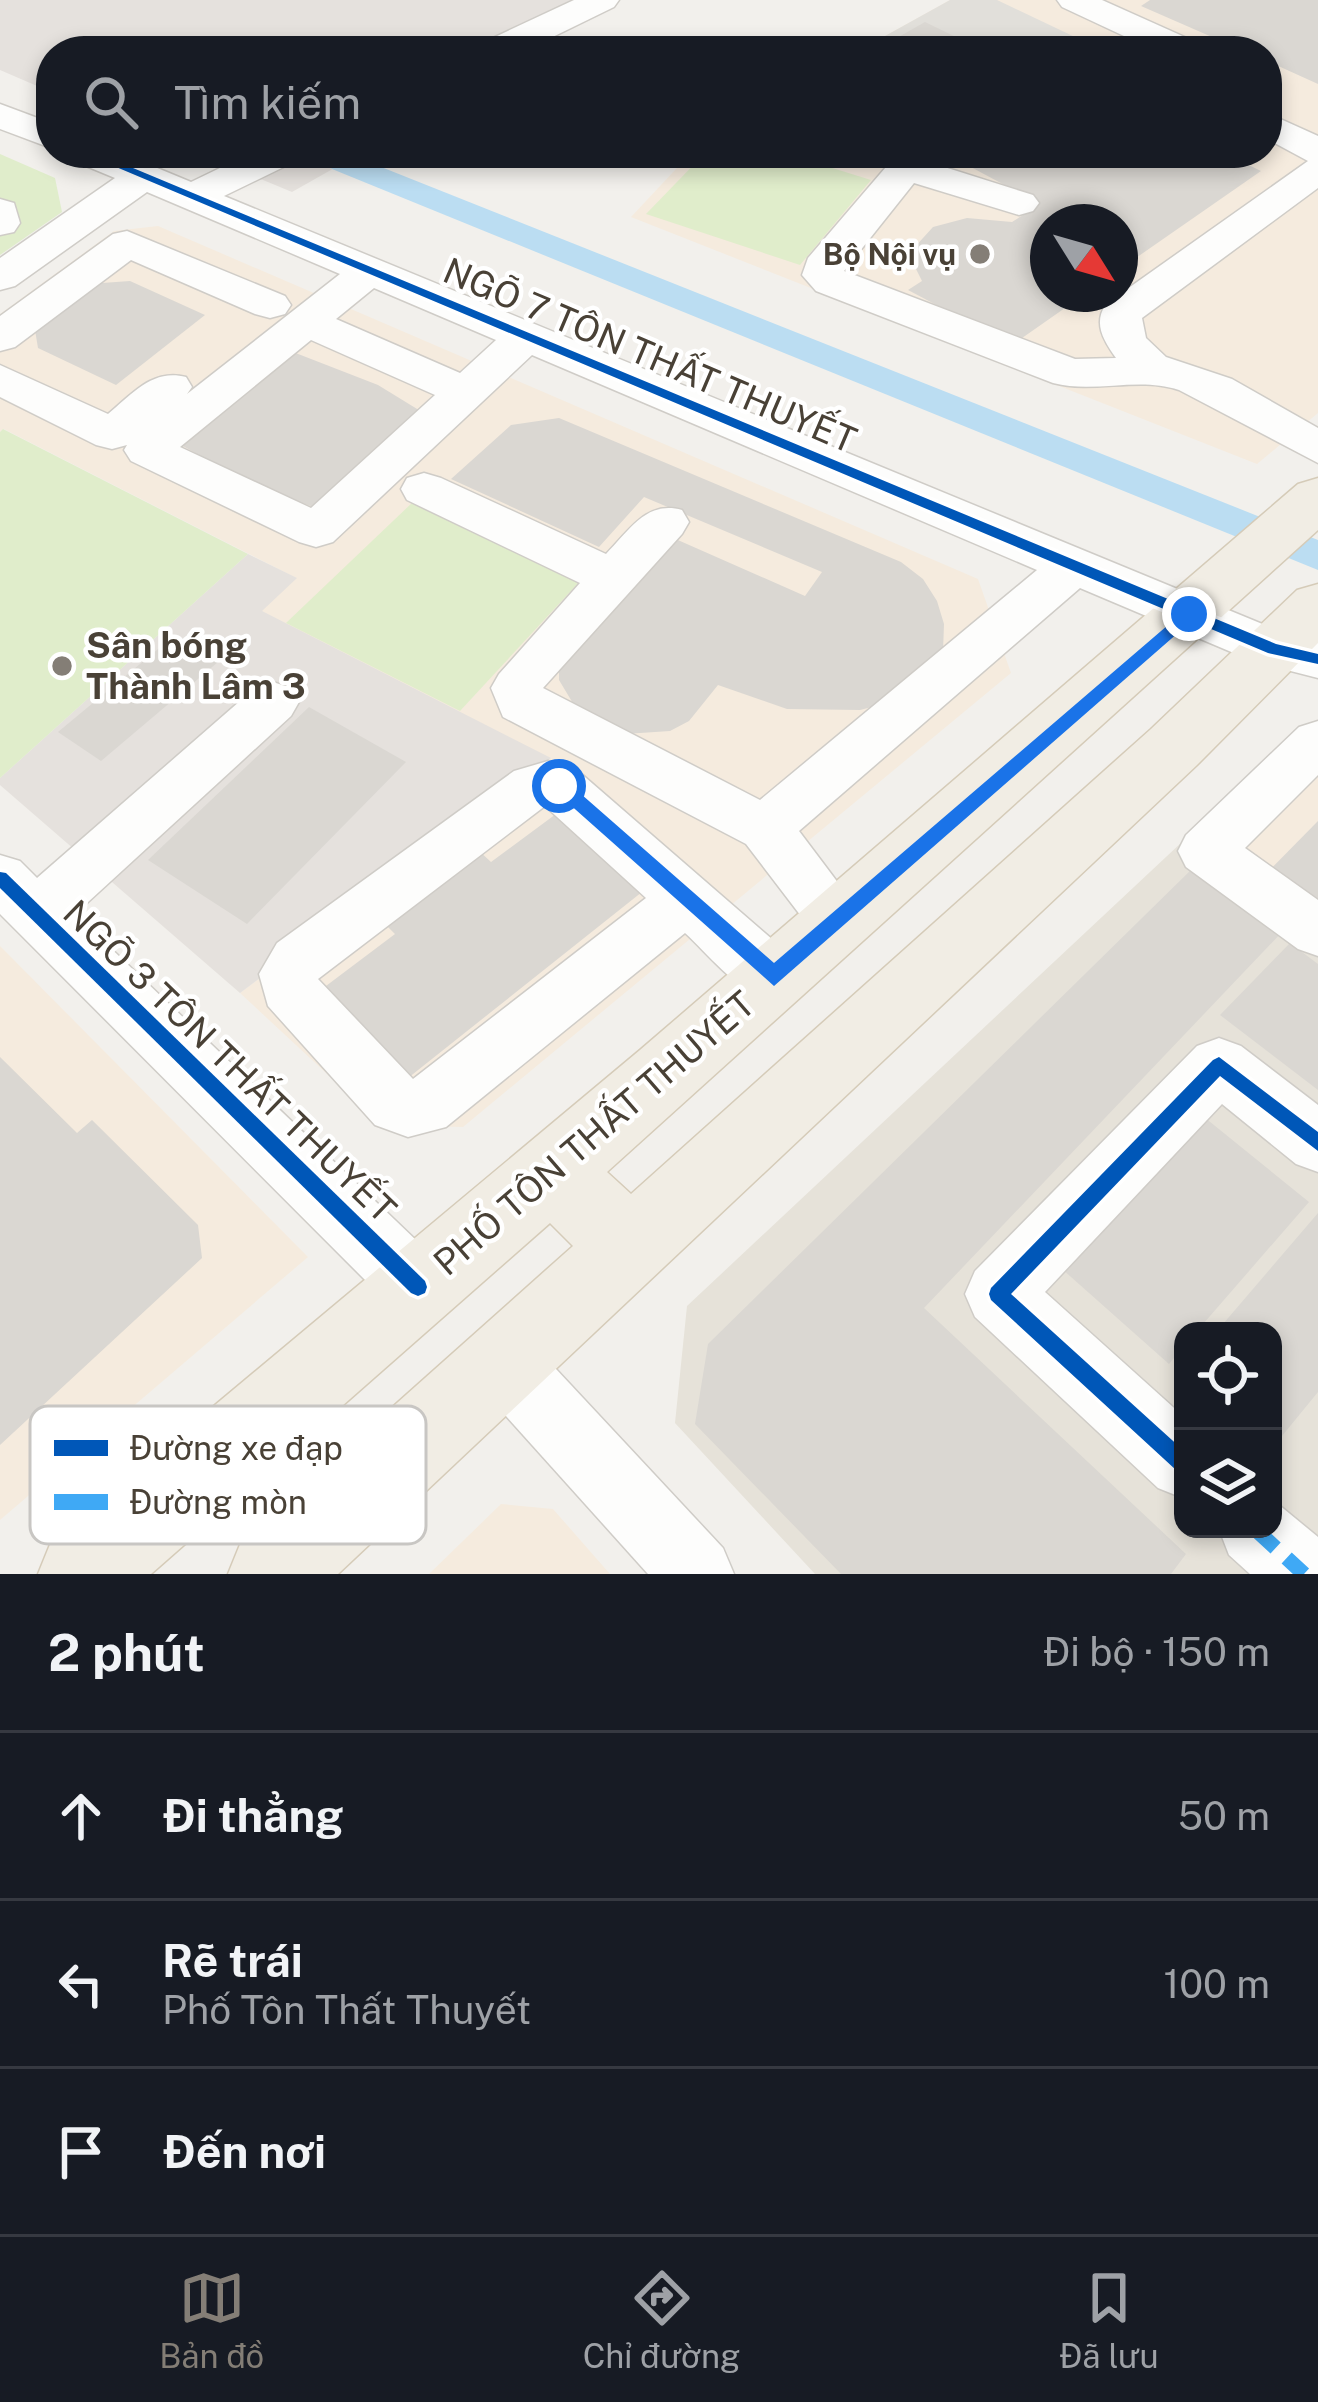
<!DOCTYPE html>
<html lang="vi">
<head>
<meta charset="utf-8">
<style>
  body { margin:0; font-family:"Public Sans",sans-serif; background:#20242c; color:#f1f3f6 }
  .controls { position:absolute; right:36px; bottom:36px; display:grid; overflow:hidden; border-radius:24px; box-shadow:0 6px 18px #0003 }
  .controls button { width:108px; height:108px; display:grid; place-items:center; padding:0; border:0; border-bottom:3px solid #363941; background:#171b24; color:#f1f3f6; font:60px sans-serif }
  .compass { position:absolute; left:1030px; top:204px; width:108px; height:108px; border-radius:50%; background:#171b24; box-shadow:0 6px 18px #0003; rotate:127deg }
  .stop { position:absolute; width:36px; height:36px; margin:-27px; border:9px solid #1a73e8; border-radius:50%; background:#fff }
  .stop.end { background:#1a73e8; border-color:#fff; box-shadow:0 3px 12px #0008 }
  .list { margin:0; padding:0; list-style:none }
  h2 { display:flex; justify-content:space-between; align-items:center; height:156px; margin:0; padding:0 48px; font-size:51px }
  h2 small { font-size:39px; font-weight:400; color:#9ea1a6 }
  .list li { display:grid; grid-template-columns:78px 1fr auto; gap:36px; align-items:center; box-sizing:border-box; height:168px; padding:0 48px; border-top:3px solid #363941 }
  .list b { display:block; font-size:45px; white-space:nowrap }
  .list p { margin:0; font-size:39px; white-space:nowrap; color:#9ea1a6 }
  .list em { font-size:39px; font-style:normal; color:#9ea1a6 }
  .icon { flex:none; width:66px; height:66px; fill:none; stroke:currentColor; stroke-width:2; stroke-linecap:round; stroke-linejoin:round }
  .map { position:relative; flex:none; width:1318px; height:1574px; overflow:hidden }
  .search { position:absolute; background:#171b24; box-shadow:0 6px 18px #0003; left:36px; right:36px; top:36px; height:132px; display:flex; align-items:center; gap:30px; box-sizing:border-box; padding:0 42px; border-radius:48px; color:#9ea1a6; font-size:45px }
  .sheet { height:660px; background:#171b24 }
  nav { display:flex; justify-content:space-around; align-items:center; box-sizing:border-box; height:168px; border-top:3px solid #363941; background:#171b24; font-size:33px; color:#9ea1a6 }
  nav a { display:grid; justify-items:center; gap:6px }
  nav .on { color:#847e76 }
  .map>svg:first-child { display:block }
  .residential { fill:#e6e2d9; fill-rule:evenodd }
  .commercial { fill:#f5ebde; fill-rule:evenodd }
  .industrial { fill:#e5e1dd }
  .green { fill:#e0edcb }
  .parking { fill:#e1dfda }
  .lines { fill:none; stroke-linecap:round; stroke-linejoin:round }
  .canal { fill:#bbddf2; fill-rule:evenodd }
  .building { fill:#dad7d2 }
  .minor-casing { stroke:#cfccc7; stroke-width:3 }
  .major-casing { stroke:#d5cbb8; stroke-width:3 }
  .minor { fill:#fdfdfc; fill-rule:evenodd }
  .major { fill:#f1ede4; fill-rule:evenodd }
  .quiet { stroke:#3fa9f5; stroke-width:15; stroke-dasharray:28 15; stroke-linecap:butt }
  .cycleway-casing { stroke:#fff; stroke-width:7 }
  .cycleway { fill:#0057b8; fill-rule:evenodd }
  .route { fill:#1a73e8 }
  .poi-dot { fill:#847e76; stroke:#fff; stroke-width:4.5 }
  .labels { text-anchor:middle; dominant-baseline:central; stroke-width:9; stroke-linejoin:round; paint-order:stroke }
  .far-poi-label { font-size:30px; font-weight:bold; fill:#494136; stroke:#fff; text-anchor:end }
  .street-label { font-size:36px; fill:#494136; stroke:#fff }
  .poi-label { font-size:36px; font-weight:bold; fill:#494136; stroke:#fff; text-anchor:start }
  .key { fill:#fff; stroke:#c8c6c3; stroke-width:3 }
  .key-label { font-size:33px; fill:#494136 }
</style>
</head>
<body>
<div class="map">
<svg width="1318" height="1574" viewBox="0 0 1318 1574">
  <rect width="100%" height="100%" fill="#f2f0ec"/>
  <!-- residential -->
  <path class="residential" d="M1182,842L1318,940V1574H815L675,1423L687,1306ZM1183,1331H1273V1529H1183Z"/>
  <!-- commercial -->
  <g class="commercial">
    <path d="M950,0H1318V413L1257,464L631,217L691,153H1267V51H858ZM1048,222H1120V294H1048Z"/>
    <polygon points="158,226 978,579 1011,673 463,1127 382,1125 240,993 550,759 261,611 296,578 4,429 0,432 0,314 114,231"/>
    <polygon points="1318,724 1318,940 1182,842 1300,725"/>
    <polygon points="0,946 308,1257 0,1520"/>
    <polygon points="501,1504 553,1509 610,1574 429,1574"/>
  </g>
  <!-- industrial -->
  <g class="industrial">
    <polygon points="0,0 614,0 511,51 51,51 51,92 0,70"/>
    <polygon points="198,153 361,153 292,192"/>
    <polygon points="248,554 297,578 262,611 551,758 240,993 0,785 0,778"/>
  </g>
  <!-- green -->
  <g class="green">
    <polygon points="705,153 784,153 871,180 800,265 646,214"/>
    <polygon points="0,154 55,178 62,212 0,255"/>
    <polygon points="3,429 248,554 0,778 0,432"/>
    <polygon points="414,501 582,579 460,711 286,623"/>
  </g>
  <!-- parking -->
  <polygon class="parking" points="950,0 997,0 1077,38 1056,51 858,51"/>
  <g class="lines">
    <!-- canal -->
    <polygon class="canal" points="346,153 1318,540 1318,570 332,169 327,162 332,155"/>
  </g>
  <!-- building -->
  <g class="building">
    <polygon points="1150,0 1318,0 1318,84 1267,61 1267,51 1244,51 1141,6"/>
    <polygon points="925,22 964,41 946,51 881,47"/>
    <polygon points="962,153 1224,153 1261,171 1120,269 1120,222 1048,222 1048,294 1085,294 1012,345 908,290 922,281 911,259 913,249 933,227 967,218 1012,222 1040,204 954,158"/>
    <polygon points="130,281 205,315 116,385 38,348 35,330 102,283"/>
    <polygon points="293,352 378,385 422,412 316,508 256,486 179,444"/>
    <polygon points="559,418 901,562 923,579 937,601 944,624 943,652 899,700 860,710 787,709 718,685 689,721 670,731 625,734 580,715 559,680 559,659 671,537 805,596 822,572 644,497 599,547 451,479 511,425"/>
    <polygon points="175,635 218,662 101,761 58,732"/>
    <polygon points="309,707 406,762 247,924 148,860"/>
    <polygon points="560,811 647,888 403,1082 318,992 395,934 381,920 477,849 491,862"/>
    <polygon points="1318,821 1318,917 1263,877"/>
    <polygon points="1195,866 1284,930 924,1308 1186,1554 1171,1574 841,1574 695,1424 708,1344"/>
    <polygon points="1290,943 1318,964 1318,1090 1220,1015"/>
    <polygon points="0,1057 77,1133 92,1120 198,1225 202,1258 0,1445"/>
    <polygon points="1204,1117 1309,1202 1197,1331 1183,1331 1183,1347 1169,1364 1062,1269"/>
    <polygon points="1318,1213 1318,1392 1273,1447 1273,1331 1217,1331"/>
  </g>
  <g class="lines">
    <defs>
      <g id="minor">
        <polygon points="574,0 619,0 614,7 524,51 477,51 482,43"/>
        <polygon points="1057,0 1102,0 1198,43 1203,51 1156,51 1062,7"/>
        <polygon points="0,104 51,123 51,148 0,129"/>
        <path d="M1267,113L1318,136V188L1142,318L1146,338L1166,357L1232,379L1318,428V463L1179,390C1138,376 1095,394 1053,383L816,291L802,275L808,258L892,160L904,153H950L938,165L1033,195L1039,203L1033,211L1019,215L914,183L844,271L1075,359L1116,358C1103,340 1093,323 1106,304L1308,161L1267,139Z"/>
        <path d="M69,153H121L191,182L251,153H301L296,161L224,196L1282,632L1318,640V678L1255,662L1080,588L799,831L866,920L857,937L837,944L817,937L746,844L503,717L491,688L499,674L580,583L407,500L401,489L407,478L424,473L441,478L606,554C629,531 646,500 682,510L689,522L682,534L543,688L760,800L1037,570L532,355L333,542L316,547L299,542L131,461L124,450L127,445L112,449L96,445L0,397V365L108,414C132,394 153,368 186,377L192,387L187,394L340,274L147,192L15,286L0,290V258L115,178L74,161ZM374,288L496,340L460,373L336,319ZM311,340L435,395L311,508L180,447Z"/>
        <polygon points="0,199 14,203 20,223 14,232 0,235"/>
        <polygon points="127,231 285,296 291,305 285,314 270,318 255,314 131,260 15,347 0,351 0,316 113,234"/>
        <polygon points="273,682 291,688 299,702 291,716 75,914 441,1264 451,1287 441,1310 418,1319 395,1310 0,914 0,855 20,861 37,878 255,688"/>
        <polygon points="1318,721 1318,775 1245,848 1318,900 1318,956 1298,949 1186,867 1178,851 1186,835 1299,727"/>
        <path d="M548,761L578,771L795,959L803,977L795,995C750,1011 716,961 685,933L446,1127L408,1137L375,1125L268,1006L259,974L277,943L514,771ZM545,806L646,898L413,1079L318,979Z"/>
        <polygon points="1219,1038 1241,1046 1318,1105 1318,1172 1296,1164 1222,1104 1045,1292 1183,1416 1183,1498 1158,1488 975,1317 965,1294 975,1271 1197,1046"/>
        <polygon points="504,1329 528,1339 723,1548 734,1574 648,1574 480,1387 470,1363 480,1339"/>
        <polygon points="1273,1500 1318,1537 1318,1574 1250,1574 1229,1555 1219,1529 1273,1529"/>
      </g>
      <polygon id="major" points="1318,478 1318,530 607,1172 631,1194 1151,729 1297,590 1318,584 1318,643 1197,765 338,1574 228,1574 241,1542 573,1246 550,1223 151,1574 38,1574 51,1542 640,1050 1298,484"/>
    </defs>
    <!-- minor casing -->
    <use href="#minor" class="minor-casing"/>
    <!-- major casing -->
    <use href="#major" class="major-casing"/>
    <!-- minor -->
    <use href="#minor" class="minor"/>
    <!-- major -->
    <use href="#major" class="major"/>
    <!-- quiet -->
    <polyline class="quiet" points="1255,1529 1304,1574"/>
    <defs>
      <g id="cycleway">
        <polygon points="83,153 97,153 1276,644 1318,654 1318,664 1268,653"/>
        <polygon points="0,872 6,873 425,1281 427,1287 425,1293 418,1296 411,1293 0,888"/>
        <polygon points="1219,1057 1318,1132 1318,1151 1220,1076 1011,1294 1183,1450 1183,1473 1176,1470 991,1300 989,1294 991,1288 1213,1060"/>
      </g>
    </defs>
    <!-- cycleway casing -->
    <use href="#cycleway" class="cycleway-casing"/>
    <!-- cycleway -->
    <use href="#cycleway" class="cycleway"/>
  </g>
  <!-- route -->
  <polygon class="route" points="1189,607 1195,609 1195,618 774,986 549,786 559,778 565,780 774,963"/>
  <!-- markers -->
  <g class="poi-dot">
    <circle cx="980" cy="254" r="12"/>
    <circle cx="62" cy="666" r="12"/>
  </g>
  <g class="labels">
    <!-- far-poi labels -->
    <g class="far-poi-label">
      <text x="956" y="254">Bộ Nội vụ</text>
    </g>
    <!-- street labels -->
    <g class="street-label">
      <text transform="translate(650 355) rotate(23)">NGÕ 7 TÔN THẤT THUYẾT</text>
      <text transform="translate(230 1061) rotate(44)">NGÕ 3 TÔN THẤT THUYẾT</text>
      <text transform="translate(594 1133) rotate(-41)">PHỐ TÔN THẤT THUYẾT</text>
    </g>
    <!-- poi labels -->
    <g class="poi-label">
      <text x="86" y="645">Sân bóng<tspan x="86" dy="41">Thành Lâm 3</tspan></text>
    </g>
  </g>
  <!-- legend -->
  <rect x="30" y="1406" width="396" height="138" rx="18" class="key"/>
  <rect x="54" y="1440" width="54" height="16" fill="#0057b8"/>
  <rect x="54" y="1494" width="54" height="16" fill="#3fa9f5"/>
  <g class="key-label">
    <text x="129" y="1460">Đường xe đạp</text>
    <text x="129" y="1514">Đường mòn</text>
  </g>
</svg>
<div class="controls">
<button><svg class="icon" aria-label="locate" viewBox="0 0 24 24"><circle cx="12" cy="12" r="6"/><path d="M12 2v4M12 18v4M2 12h4M18 12h4"/></svg></button>
<button><svg class="icon" aria-label="layers" viewBox="0 0 24 24"><path d="M12 4l9 5-9 5-9-5zM3 14l9 5 9-5"/></svg></button>
</div>
<svg class="compass" viewBox="-18 -18 36 36"><path d="M0-13l5 13h-10z" fill="#e53935"/><path d="M0 13l5-13h-10z" fill="#9ea1a6"/></svg>
<div class="stop" style="left:559px;top:786px"></div>
<div class="stop end" style="left:1189px;top:614px"></div>
<div class="search"><svg class="icon" aria-label="search" viewBox="0 0 24 24"><circle cx="10" cy="10" r="6"/><path d="M15 15l6 6"/></svg>Tìm kiếm</div>
</div>
<section class="sheet">
<h2>2 phút<small>Đi bộ · 150 m</small></h2>
<ul class="list">
<li><svg class="icon" aria-label="ahead" viewBox="0 0 24 24"><path d="M12 20V5M6 11l6-6 6 6"/></svg><div><b>Đi thẳng</b></div><em>50 m</em></li>
<li><svg class="icon" aria-label="left" viewBox="0 0 24 24"><path d="M17 20v-9H6M10 6l-5 5 5 5"/></svg><div><b>Rẽ trái</b><p>Phố Tôn Thất Thuyết</p></div><em>100 m</em></li>
<li><svg class="icon" aria-label="arrive" viewBox="0 0 24 24"><path d="M6 21V4h12l-3 4 3 4H6"/></svg><div><b>Đến nơi</b></div></li>
</ul>
</section>
<nav>
<a class="on"><svg class="icon" aria-label="map" viewBox="0 0 24 24"><path d="M3 6l6-2 6 2 6-2v14l-6 2-6-2-6 2zM9 4v14M15 6v14"/></svg>Bản đồ</a>
<a><svg class="icon" aria-label="directions" viewBox="0 0 24 24"><path d="M12 3l9 9-9 9-9-9zM9 14v-3h6M13 9l2 2-2 2"/></svg>Chỉ đường</a>
<a><svg class="icon" aria-label="saved" viewBox="0 0 24 24"><path d="M7 4h10v16l-5-4-5 4z"/></svg>Đã lưu</a>
</nav>
</body>
</html>
